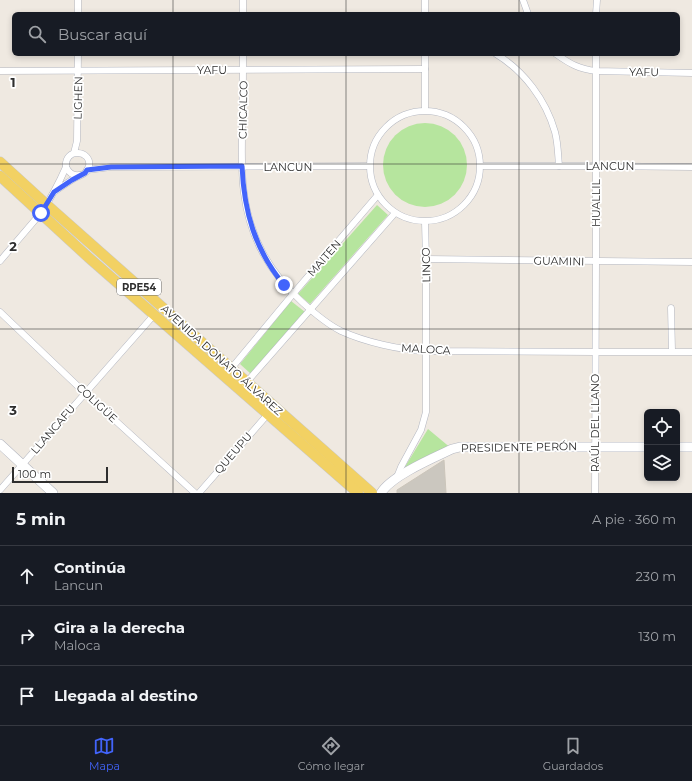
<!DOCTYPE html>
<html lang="es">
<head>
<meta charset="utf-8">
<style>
  body { margin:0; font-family:Montserrat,sans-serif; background:#242831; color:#f1f3f6 }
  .controls { position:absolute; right:12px; bottom:12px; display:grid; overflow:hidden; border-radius:6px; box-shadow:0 2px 6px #0003 }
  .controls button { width:36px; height:36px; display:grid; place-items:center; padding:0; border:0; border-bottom:1px solid #363941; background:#171b24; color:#f1f3f6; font:20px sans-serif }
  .scale { position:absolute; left:12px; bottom:10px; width:96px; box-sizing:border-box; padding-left:4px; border:2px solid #2e2e2e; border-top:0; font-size:11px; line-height:14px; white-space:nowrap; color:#2e2e2e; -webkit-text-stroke:3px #fff; paint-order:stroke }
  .stop { position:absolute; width:12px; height:12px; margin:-9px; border:3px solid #4264fb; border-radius:50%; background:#fff }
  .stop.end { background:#4264fb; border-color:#fff; box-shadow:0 1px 4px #0008 }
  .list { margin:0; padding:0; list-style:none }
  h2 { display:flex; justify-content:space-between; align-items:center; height:52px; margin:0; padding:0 16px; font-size:17px }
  h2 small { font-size:13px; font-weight:400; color:#9ea1a6 }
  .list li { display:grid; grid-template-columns:26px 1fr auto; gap:12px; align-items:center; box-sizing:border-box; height:60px; padding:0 16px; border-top:1px solid #363941 }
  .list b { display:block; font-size:15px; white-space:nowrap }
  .list p { margin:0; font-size:13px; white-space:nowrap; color:#9ea1a6 }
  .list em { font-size:13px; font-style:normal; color:#9ea1a6 }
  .icon { flex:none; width:22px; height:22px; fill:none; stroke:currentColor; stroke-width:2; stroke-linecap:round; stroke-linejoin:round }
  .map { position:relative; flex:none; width:692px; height:493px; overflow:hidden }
  .search { position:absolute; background:#171b24; box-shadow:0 2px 6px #0003; left:12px; right:12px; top:12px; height:44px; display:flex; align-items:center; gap:10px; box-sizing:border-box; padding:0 14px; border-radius:6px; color:#9ea1a6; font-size:15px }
  .sheet { height:232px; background:#171b24 }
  nav { display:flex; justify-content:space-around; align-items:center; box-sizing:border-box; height:56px; border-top:1px solid #363941; background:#171b24; font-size:11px; color:#9ea1a6 }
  nav a { display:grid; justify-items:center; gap:2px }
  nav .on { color:#4264fb }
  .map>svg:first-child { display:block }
  .green { fill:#b6e59e }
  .building { fill:#cbc7bf; stroke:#cbc5ba }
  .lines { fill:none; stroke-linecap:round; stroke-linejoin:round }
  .street-casing { stroke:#b4b7c1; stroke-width:7 }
  .secondary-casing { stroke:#b4b7c1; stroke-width:10 }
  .primary-casing { stroke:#c9c9c9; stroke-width:11 }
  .street { stroke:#fff; stroke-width:6 }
  .secondary { stroke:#fff; stroke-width:9 }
  .primary { stroke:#f2d163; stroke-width:10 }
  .route { stroke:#4264fb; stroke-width:5 }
  .grid { fill:none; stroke:#2e2e2e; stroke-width:1; stroke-opacity:0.55 }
  .labels { text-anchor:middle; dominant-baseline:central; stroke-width:3.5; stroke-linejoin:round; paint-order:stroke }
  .shield { fill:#fff; stroke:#6d6d6d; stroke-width:1 }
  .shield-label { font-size:10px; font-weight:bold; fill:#2e2e2e }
  .street-label { font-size:11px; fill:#2e2e2e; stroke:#fff }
  .grid-label { font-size:13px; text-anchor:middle; font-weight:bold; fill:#2e2e2e; stroke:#fff; stroke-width:3.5; stroke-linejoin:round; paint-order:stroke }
</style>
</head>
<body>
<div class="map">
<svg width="692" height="493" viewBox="0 0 692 493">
  <rect width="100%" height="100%" fill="#efe9e1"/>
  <!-- green -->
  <g class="green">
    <circle cx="425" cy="165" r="42"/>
    <polygon points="377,205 388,215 310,304 298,294"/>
    <polygon points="291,301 305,312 251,374 240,364"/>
    <polygon points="428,429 452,449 403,470"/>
  </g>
  <!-- building -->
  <polygon class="building" points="444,460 446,493 397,493 397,490"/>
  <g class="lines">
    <defs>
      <g id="street">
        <polyline points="523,0 528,14"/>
        <polyline points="78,14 78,0"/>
        <polyline points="243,14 243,0"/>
        <polyline points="425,14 425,0"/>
        <polyline points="596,14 597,0"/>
        <path d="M243,54C243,80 243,106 242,133C242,153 241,173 244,193C250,238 269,272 302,302C314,313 327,324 341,331C365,342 400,350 426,351L596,352H692"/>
        <path d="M496,54C524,71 546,100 555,132C558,143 558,155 559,166"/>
        <path d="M556,54C570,64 579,69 596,71L692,73"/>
        <polyline points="0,71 425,69"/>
        <polyline points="425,110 425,54"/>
        <circle cx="425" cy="166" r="55"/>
        <polyline points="74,153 77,141 78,54"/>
        <polyline points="481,166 596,166 692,167"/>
        <path d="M66,167C69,173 73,176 79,175"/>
        <polyline points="87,170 111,167 369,166"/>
        <polyline points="426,259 692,262"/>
        <path d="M0,261L41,213C51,198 59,183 66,167C64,147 92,150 89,166C88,168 87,171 86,172C83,175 78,176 75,178C68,182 61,187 54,192"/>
        <polyline points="671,308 672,351"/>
        <polyline points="0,312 85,393 195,493"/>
        <polyline points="230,370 293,294 377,196"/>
        <polyline points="245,384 395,213"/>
        <polyline points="397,477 401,467 421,430 426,412 426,259 425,222"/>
        <polyline points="0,490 154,315"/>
        <polyline points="199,493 268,414"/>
        <polyline points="595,493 596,261 596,54"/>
      </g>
      <g id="secondary">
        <polyline points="0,444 53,493"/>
        <polyline points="677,447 692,447"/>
        <path d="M381,493C391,476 433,458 452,449L460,447H647"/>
      </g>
      <g id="primary">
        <polyline points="0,162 47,205 372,493"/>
        <polyline points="0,176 88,257 358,493"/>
      </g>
    </defs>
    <!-- street casing -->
    <use href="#street" class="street-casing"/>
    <!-- secondary casing -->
    <use href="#secondary" class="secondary-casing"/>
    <!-- primary casing -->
    <use href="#primary" class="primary-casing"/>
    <!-- street -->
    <use href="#street" class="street"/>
    <!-- secondary -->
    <use href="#secondary" class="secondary"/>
    <!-- primary -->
    <use href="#primary" class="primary"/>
  </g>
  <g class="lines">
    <!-- route -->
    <path class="route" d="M41,213L54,192L72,180L85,173L87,170L111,167L242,166C244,212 255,250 284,285"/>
  </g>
  <!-- grid -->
  <path class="grid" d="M173,0V14M346,0V14M519,0V14M173,54V493M346,54V493M519,54V493M0,164H692M0,329H692"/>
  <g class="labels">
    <!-- shield labels -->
    <rect class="shield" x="117" y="279" width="44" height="16" rx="3"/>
    <g class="shield-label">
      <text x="139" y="287">RPE54</text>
    </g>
    <!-- street labels -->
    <g class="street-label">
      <text x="212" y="70">YAFU</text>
      <text transform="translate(644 72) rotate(1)">YAFU</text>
      <text transform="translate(78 98) rotate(-89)">LIGHEN</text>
      <text transform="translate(243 110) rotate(-89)">CHICALCO</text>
      <text x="610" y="166">LANCUN</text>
      <text x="288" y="167">LANCUN</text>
      <text transform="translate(596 203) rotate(-90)">HUALLIL</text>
      <text transform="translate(324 258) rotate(-49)">MAITEN</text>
      <text transform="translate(559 261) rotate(1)">GUAMINI</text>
      <text transform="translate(426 265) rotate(-91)">LINCO</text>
      <text transform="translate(426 349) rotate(3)">MALOCA</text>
      <text transform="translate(222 360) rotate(42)">AVENIDA DONATO ÁLVAREZ</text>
      <text transform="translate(97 403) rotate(43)">COLIGÜE</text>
      <text transform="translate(595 423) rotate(-90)">RAÚL DEL LLANO</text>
      <text transform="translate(53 429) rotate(-49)">LLANCAFU</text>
      <text transform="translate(519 447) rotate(-1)">PRESIDENTE PERÓN</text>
      <text transform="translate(233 453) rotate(-49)">QUEUPU</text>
    </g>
  </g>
  <g class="grid-label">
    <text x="13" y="87">1</text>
    <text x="13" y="251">2</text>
    <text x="13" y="415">3</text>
  </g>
</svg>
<div class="controls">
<button><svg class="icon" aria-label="locate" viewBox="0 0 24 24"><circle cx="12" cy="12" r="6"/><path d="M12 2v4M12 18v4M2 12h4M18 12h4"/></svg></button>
<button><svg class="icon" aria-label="layers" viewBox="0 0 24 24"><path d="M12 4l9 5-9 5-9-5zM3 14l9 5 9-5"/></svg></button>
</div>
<div class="scale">100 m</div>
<div class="stop" style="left:41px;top:213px"></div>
<div class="stop end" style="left:284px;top:285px"></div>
<div class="search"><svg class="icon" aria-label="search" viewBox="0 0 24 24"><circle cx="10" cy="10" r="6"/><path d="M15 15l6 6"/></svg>Buscar aquí</div>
</div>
<section class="sheet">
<h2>5 min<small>A pie · 360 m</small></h2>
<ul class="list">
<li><svg class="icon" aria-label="ahead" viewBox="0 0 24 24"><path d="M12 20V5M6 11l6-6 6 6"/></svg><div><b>Continúa</b><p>Lancun</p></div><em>230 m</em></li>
<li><svg class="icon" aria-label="right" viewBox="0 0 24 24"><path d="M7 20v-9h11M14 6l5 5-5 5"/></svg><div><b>Gira a la derecha</b><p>Maloca</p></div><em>130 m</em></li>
<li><svg class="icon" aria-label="arrive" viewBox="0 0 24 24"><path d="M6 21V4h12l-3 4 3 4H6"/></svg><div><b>Llegada al destino</b></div></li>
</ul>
</section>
<nav>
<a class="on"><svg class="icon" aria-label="map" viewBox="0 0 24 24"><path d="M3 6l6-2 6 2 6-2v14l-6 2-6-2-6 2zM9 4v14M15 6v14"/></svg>Mapa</a>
<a><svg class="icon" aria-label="directions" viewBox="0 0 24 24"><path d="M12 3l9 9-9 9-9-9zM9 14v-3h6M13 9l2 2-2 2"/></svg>Cómo llegar</a>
<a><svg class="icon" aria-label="saved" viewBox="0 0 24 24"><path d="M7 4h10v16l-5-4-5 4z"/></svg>Guardados</a>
</nav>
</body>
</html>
